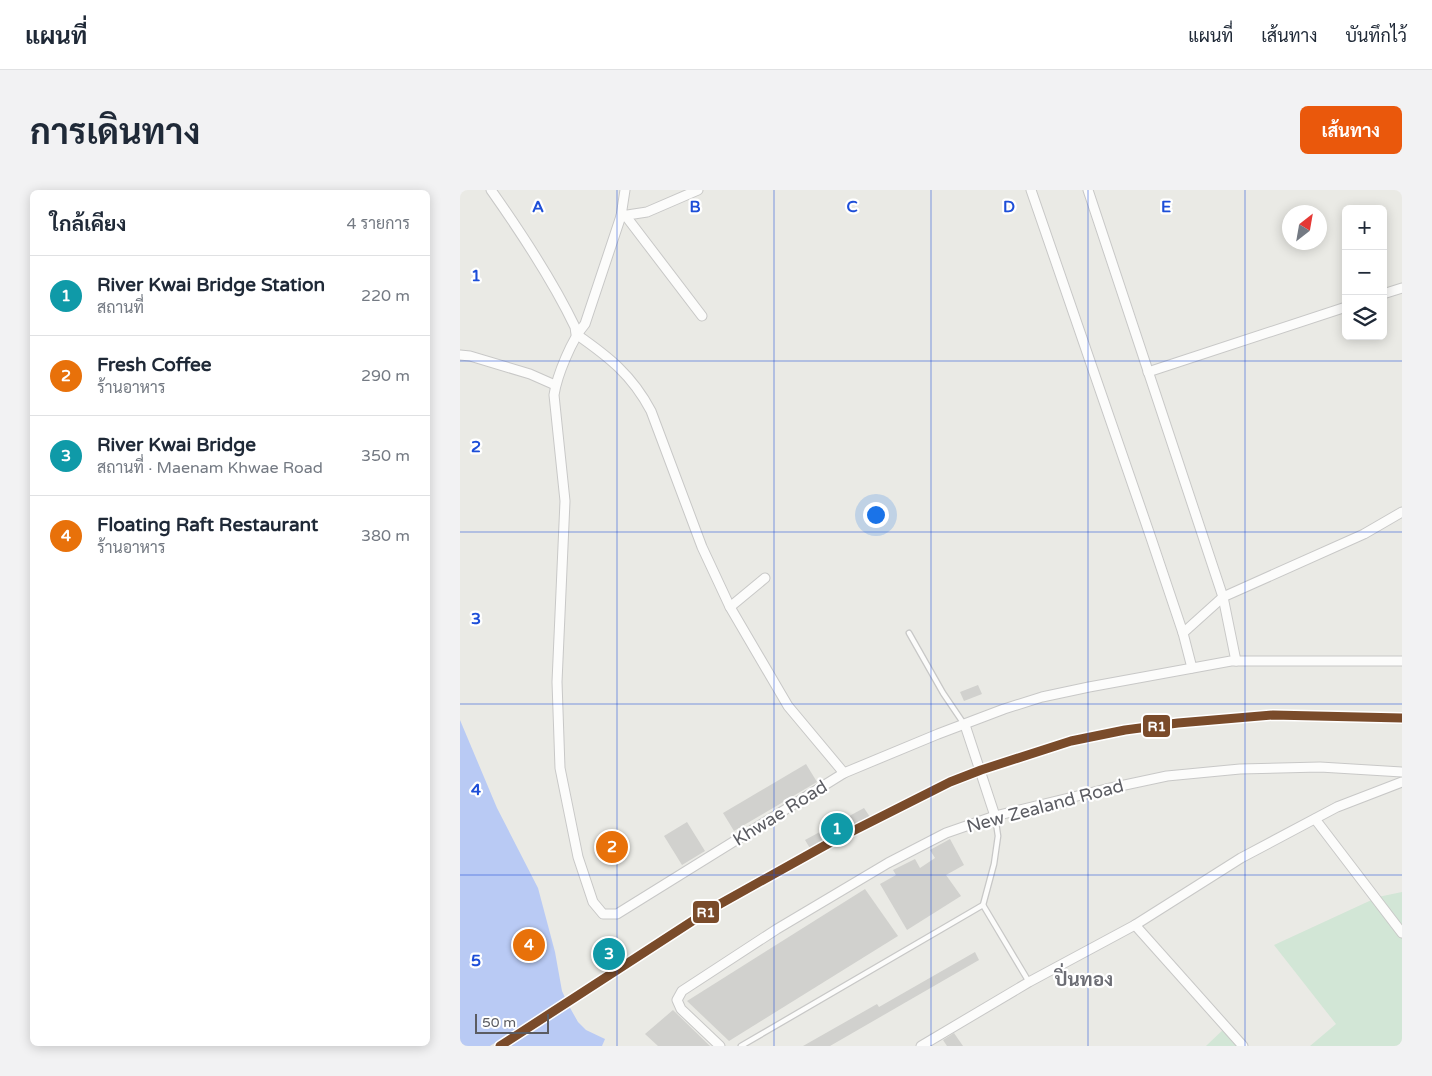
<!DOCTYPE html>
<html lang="th">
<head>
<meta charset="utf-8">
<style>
  body { margin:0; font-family:"Varela Round",Sarabun,sans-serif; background:#f2f2f3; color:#1f2937 }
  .controls { position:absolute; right:15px; top:15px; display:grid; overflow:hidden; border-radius:8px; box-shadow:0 2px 12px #0003 }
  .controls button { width:45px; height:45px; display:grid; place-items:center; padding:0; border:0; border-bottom:1px solid #e0e1e3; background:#fff; color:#1f2937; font:25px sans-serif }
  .compass { position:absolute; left:822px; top:15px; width:45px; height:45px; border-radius:50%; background:#fff; box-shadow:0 2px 12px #0003; rotate:31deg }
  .scale { position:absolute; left:15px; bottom:12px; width:74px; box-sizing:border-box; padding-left:5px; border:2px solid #5b5c62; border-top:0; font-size:14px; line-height:18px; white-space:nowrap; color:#5b5c62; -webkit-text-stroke:4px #fff; paint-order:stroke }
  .you { position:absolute; left:415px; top:324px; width:18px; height:18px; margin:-12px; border:4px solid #fff; border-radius:50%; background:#1a73e8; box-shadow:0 0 0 8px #1a73e833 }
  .badge { display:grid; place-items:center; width:32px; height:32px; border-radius:50%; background:#ea580c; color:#fff; font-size:16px; font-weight:700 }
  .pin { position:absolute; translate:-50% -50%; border:2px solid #fff; box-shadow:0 1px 5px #0006 }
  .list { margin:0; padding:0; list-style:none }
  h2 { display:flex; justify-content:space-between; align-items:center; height:65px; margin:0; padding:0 20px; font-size:21px }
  h2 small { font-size:16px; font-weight:400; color:#747a83 }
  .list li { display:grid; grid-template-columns:32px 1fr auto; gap:15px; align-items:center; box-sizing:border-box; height:80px; padding:0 20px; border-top:1px solid #e0e1e3 }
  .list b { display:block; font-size:19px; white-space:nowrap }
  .list p { margin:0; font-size:16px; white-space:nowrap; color:#747a83 }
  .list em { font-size:16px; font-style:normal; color:#747a83 }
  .icon { flex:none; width:28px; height:28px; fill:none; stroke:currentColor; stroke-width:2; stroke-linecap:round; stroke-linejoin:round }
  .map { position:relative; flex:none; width:942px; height:856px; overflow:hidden; border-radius:8px }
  header { display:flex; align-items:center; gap:30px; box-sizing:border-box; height:70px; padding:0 25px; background:#fff; border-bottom:1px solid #e0e1e3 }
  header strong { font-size:24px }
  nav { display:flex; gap:28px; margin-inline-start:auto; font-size:18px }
  .intro { display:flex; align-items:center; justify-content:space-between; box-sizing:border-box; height:120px; padding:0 30px }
  h1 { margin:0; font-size:35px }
  .button { padding:12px 22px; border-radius:8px; background:#ea580c; color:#fff; font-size:18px; font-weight:700 }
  main { display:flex; gap:30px; padding:0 30px }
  aside { flex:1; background:#fff; border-radius:8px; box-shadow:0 2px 12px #0003 }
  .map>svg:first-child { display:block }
  .green { fill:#d2e6d6 }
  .water { fill:#b9caf4 }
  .pier { fill:#eaeae5 }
  .building { fill:#d1d1ce }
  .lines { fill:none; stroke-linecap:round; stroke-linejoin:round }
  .lane-casing { stroke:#c8c8c7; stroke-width:7 }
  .street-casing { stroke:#c8c8c7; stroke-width:11 }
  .lane { stroke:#fcfcfb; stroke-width:4.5 }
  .street { stroke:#fcfcfb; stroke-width:9 }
  .rail-1-casing { stroke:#fff; stroke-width:12 }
  .rail-1 { stroke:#7a4b2a; stroke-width:9 }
  .grid { fill:none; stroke:#1d4ed8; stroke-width:1; stroke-opacity:0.55 }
  .labels { text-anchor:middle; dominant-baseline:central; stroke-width:4.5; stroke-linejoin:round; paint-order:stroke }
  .street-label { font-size:18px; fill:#5b5c62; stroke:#fff }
  .neighbourhood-label { font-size:19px; font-weight:bold; fill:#6c6d74; stroke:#fff }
  .grid-label { font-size:16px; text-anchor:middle; font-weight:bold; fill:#1d4ed8; stroke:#fff; stroke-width:4.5; stroke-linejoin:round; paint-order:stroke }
  .line-badge { stroke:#fff; stroke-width:2 }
  .badge-label { font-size:14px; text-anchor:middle; font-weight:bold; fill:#fff }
</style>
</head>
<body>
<header>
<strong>แผนที่</strong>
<nav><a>แผนที่</a><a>เส้นทาง</a><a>บันทึกไว้</a></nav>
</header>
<div class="intro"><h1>การเดินทาง</h1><a class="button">เส้นทาง</a></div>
<main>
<aside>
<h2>ใกล้เคียง<small>4 รายการ</small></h2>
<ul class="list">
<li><span class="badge" style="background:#0f9aa8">1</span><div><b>River Kwai Bridge Station</b><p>สถานที่</p></div><em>220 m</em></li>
<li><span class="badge" style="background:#e8710a">2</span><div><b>Fresh Coffee</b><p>ร้านอาหาร</p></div><em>290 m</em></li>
<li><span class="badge" style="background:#0f9aa8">3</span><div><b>River Kwai Bridge</b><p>สถานที่ · Maenam Khwae Road</p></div><em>350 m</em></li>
<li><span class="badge" style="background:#e8710a">4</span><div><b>Floating Raft Restaurant</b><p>ร้านอาหาร</p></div><em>380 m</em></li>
</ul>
</aside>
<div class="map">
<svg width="942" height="856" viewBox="0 0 942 856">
  <rect width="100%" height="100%" fill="#eaeae5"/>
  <!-- green -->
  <g class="green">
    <polygon points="942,702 942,856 850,856 876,834 814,755 918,707"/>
    <polygon points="766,837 786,856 746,856"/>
  </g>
  <!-- water -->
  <polygon class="water" points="0,530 37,618 78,698 95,762 102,801 109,816 118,832 126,840 145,849 142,856 0,856"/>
  <!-- pier -->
  <polygon class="pier" points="107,807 111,815 47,856 30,856"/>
  <!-- building -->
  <g class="building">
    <polygon points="518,495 522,504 504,511 500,502"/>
    <polygon points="346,574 357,592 274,641 263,623"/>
    <polygon points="404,618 410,627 351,660 345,650"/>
    <polygon points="227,632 245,661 222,675 204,646"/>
    <polygon points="490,649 504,675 486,685 501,706 447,740 420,694 436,685 433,680 455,669 460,678 475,668 470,660"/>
    <polygon points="405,699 438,746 269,851 227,811"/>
    <polygon points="515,762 519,770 370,856 343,856 417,814 419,817"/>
    <polygon points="213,820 250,856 198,856 185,844"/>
    <polygon points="494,843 503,856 487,856 483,850"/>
  </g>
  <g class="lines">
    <defs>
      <g id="lane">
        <polyline points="449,443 483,503 504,534"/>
        <polyline points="523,715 569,792"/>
        <polyline points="281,856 523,715 534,674 538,646 535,626"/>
      </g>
      <g id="street">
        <path d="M31,0C62,44 92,89 115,137L116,144C149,167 172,185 191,221L242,357L270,417L328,516L384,583"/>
        <path d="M165,0L161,26L125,134C112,149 97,185 94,205L105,311L97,492L100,578L118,667L133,712L143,724H157L384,583L478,544L544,519L582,507L629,497L771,471H942"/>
        <polyline points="571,0 691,348 723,443 732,478"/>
        <polyline points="628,0 763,407 723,443"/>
        <polyline points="165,25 242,126"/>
        <polyline points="161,26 187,22 238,0"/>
        <polyline points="923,104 942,98"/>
        <polyline points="0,165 10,166 70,184 95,195"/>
        <polyline points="688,182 886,117"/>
        <polyline points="270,417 305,388"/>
        <polyline points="776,471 763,407 904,344 942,322"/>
        <polyline points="505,535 535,626"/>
        <polyline points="855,629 942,743"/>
        <polyline points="675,735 783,856"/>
        <polyline points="260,856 221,819 217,810 222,801 317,739 428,673 486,643 535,626 646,599 707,586 780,579 860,577 942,582"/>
        <polyline points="461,856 569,792 675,735 781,668 877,617 942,592"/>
      </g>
    </defs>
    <!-- lane casing -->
    <use href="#lane" class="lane-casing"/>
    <!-- street casing -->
    <use href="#street" class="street-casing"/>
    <!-- lane -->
    <use href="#lane" class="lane"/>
    <!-- street -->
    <use href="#street" class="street"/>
    <defs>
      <polyline id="rail-1" points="40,856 251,719 373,651 490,592 521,580 611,551 665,540 718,533 813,525 942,528"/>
    </defs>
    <!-- rail-1 casing -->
    <use href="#rail-1" class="rail-1-casing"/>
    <!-- rail-1 -->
    <use href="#rail-1" class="rail-1"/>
  </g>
  <!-- grid -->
  <path class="grid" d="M157,0V856M314,0V856M471,0V856M628,0V856M785,0V856M0,171H942M0,342H942M0,514H942M0,685H942"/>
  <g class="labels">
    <!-- street labels -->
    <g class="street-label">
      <text transform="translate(585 616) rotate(-15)">New Zealand Road</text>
      <text transform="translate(320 623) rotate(-32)">Khwae Road</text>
    </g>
    <!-- neighbourhood labels -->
    <g class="neighbourhood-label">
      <text x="624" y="790">ปิ่นทอง</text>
    </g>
  </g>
  <g class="grid-label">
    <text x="78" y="22">A</text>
    <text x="235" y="22">B</text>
    <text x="392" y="22">C</text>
    <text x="549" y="22">D</text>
    <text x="706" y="22">E</text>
    <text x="16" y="91">1</text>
    <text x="16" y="262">2</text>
    <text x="16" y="434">3</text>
    <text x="16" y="605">4</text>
    <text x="16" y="776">5</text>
  </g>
  <g class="line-badge">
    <rect x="682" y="524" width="29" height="24" rx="5" fill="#7a4b2a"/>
    <rect x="232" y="710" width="28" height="24" rx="5" fill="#7a4b2a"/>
  </g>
  <g class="badge-label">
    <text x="697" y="541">R1</text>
    <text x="246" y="727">R1</text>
  </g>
</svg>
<div class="controls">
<button>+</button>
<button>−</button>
<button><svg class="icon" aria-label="layers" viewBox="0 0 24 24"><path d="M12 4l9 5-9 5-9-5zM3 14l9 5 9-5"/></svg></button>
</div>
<svg class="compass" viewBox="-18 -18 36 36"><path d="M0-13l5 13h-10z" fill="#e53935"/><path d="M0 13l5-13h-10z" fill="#747a83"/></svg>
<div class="scale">50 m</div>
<div class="you"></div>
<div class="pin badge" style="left:377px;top:639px;background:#0f9aa8">1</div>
<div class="pin badge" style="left:152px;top:657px;background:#e8710a">2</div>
<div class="pin badge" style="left:149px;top:764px;background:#0f9aa8">3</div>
<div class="pin badge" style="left:69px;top:755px;background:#e8710a">4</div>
</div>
</main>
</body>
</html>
